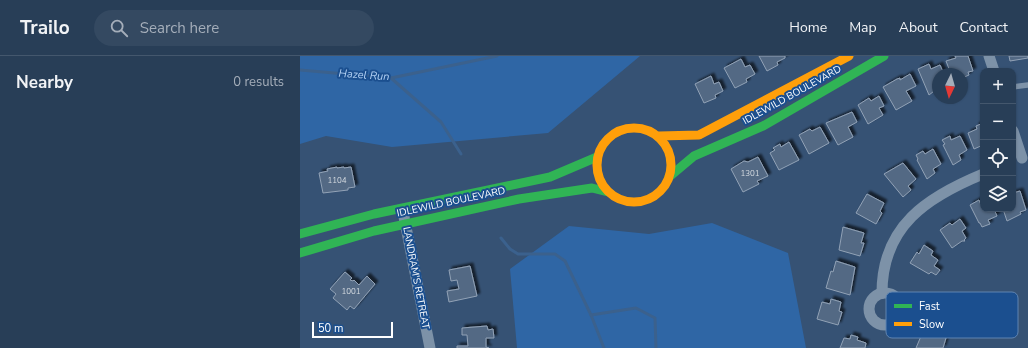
<!DOCTYPE html>
<html lang="en">
<head>
<meta charset="utf-8">
<style>
  body { margin:0; font-family:"Nunito Sans",sans-serif; background:#344961; color:#f1f3f6 }
  .controls { position:absolute; right:12px; top:12px; display:grid; overflow:hidden; border-radius:8px; box-shadow:0 1px 3px #0004 }
  .controls button { width:36px; height:36px; display:grid; place-items:center; padding:0; border:0; border-bottom:1px solid #44576d; background:#283e57; color:#f1f3f6; font:20px sans-serif }
  .compass { position:absolute; left:632px; top:12px; width:36px; height:36px; border-radius:50%; background:#283e57; box-shadow:0 1px 3px #0004; rotate:185deg }
  .scale { position:absolute; left:12px; bottom:10px; width:81px; box-sizing:border-box; padding-left:4px; border:2px solid #fff; border-top:0; font-size:11px; line-height:14px; white-space:nowrap; color:#fff; -webkit-text-stroke:3px #1b4f8f; paint-order:stroke }
  .list { margin:0; padding:0; list-style:none }
  h2 { display:flex; justify-content:space-between; align-items:center; height:52px; margin:0; padding:0 16px; font-size:17px }
  h2 small { font-size:13px; font-weight:400; color:#a5aeba }
  .icon { flex:none; width:22px; height:22px; fill:none; stroke:currentColor; stroke-width:2; stroke-linecap:round; stroke-linejoin:round }
  .map { position:relative; flex:none; width:728px; height:292px; overflow:hidden }
  header { display:flex; align-items:center; gap:24px; box-sizing:border-box; height:56px; padding:0 20px; background:#283e57; border-bottom:1px solid #44576d }
  header strong { font-size:19px }
  nav { display:flex; gap:22px; margin-inline-start:auto; font-size:14px }
  .search { width:280px; height:36px; background:#344961; display:flex; align-items:center; gap:10px; box-sizing:border-box; padding:0 14px; border-radius:22px; color:#a5aeba; font-size:15px }
  main { display:flex }
  aside { flex:1; background:#283e57 }
  .map>svg:first-child { display:block }
  .green { fill:#2f66a5 }
  .lines { fill:none; stroke-linecap:round; stroke-linejoin:round }
  .stream { stroke:#3b618d; stroke-width:3 }
  .building { fill:#526984; stroke:#92a2b6; filter:url(#shadow) }
  .lane { stroke:#7d92a8; stroke-width:5.5 }
  .street { stroke:#7d92a8; stroke-width:11 }
  .fast { stroke:#30b455; stroke-width:9 }
  .slow { stroke:#ff9f0a; stroke-width:9 }
  .labels { text-anchor:middle; dominant-baseline:central; stroke-width:4; stroke-linejoin:round; paint-order:stroke }
  .number-label { font-size:8px; fill:#d4dae0 }
  .street-label { font-size:10px; fill:#fff; stroke:#1b4f8f }
  .water-label { font-size:11px; font-style:italic; fill:#b5d3f5; stroke:#1b4f8f }
  .key { fill:#1b4f8f; stroke:#5f84b1; stroke-width:1 }
  .key-label { font-size:11px; fill:#fff }
</style>
</head>
<body>
<header>
<strong>Trailo</strong>
<div class="search"><svg class="icon" aria-label="search" viewBox="0 0 24 24"><circle cx="10" cy="10" r="6"/><path d="M15 15l6 6"/></svg>Search here</div>
<nav><a>Home</a><a>Map</a><a>About</a><a>Contact</a></nav>
</header>
<main>
<aside>
<h2>Nearby<small>0 results</small></h2>
<ul class="list">
</ul>
</aside>
<div class="map">
<svg width="728" height="292" viewBox="0 0 728 292">
  <defs>
    <filter id="shadow"><feDropShadow dx="3" dy="-3" stdDeviation="1" flood-color="#0009"/></filter>
  </defs>
  <rect width="100%" height="100%" fill="#365274"/>
  <!-- green -->
  <g class="green">
    <polygon points="0,0 340,0 248,77 92,91 26,80 0,88"/>
    <polygon points="412,167 488,197 506,292 217,292 210,213 269,170 349,178"/>
  </g>
  <g class="lines">
    <!-- stream -->
    <g class="stream">
      <polyline points="0,14 91,22 197,0"/>
      <polyline points="91,22 141,66 161,98"/>
      <polyline points="201,182 210,193 218,198 255,198 265,205 291,259 336,252 355,262 356,292"/>
      <polyline points="291,259 304,292"/>
    </g>
  </g>
  <!-- building -->
  <g class="building">
    <polygon points="459,0 485,0 485,2 477,6 478,9 467,15"/>
    <polygon points="655,0 668,0 673,15 668,16 669,19 662,22 662,18 651,18 646,5 656,2"/>
    <polygon points="709,0 728,0 728,2 710,5"/>
    <polygon points="441,3 445,11 450,9 455,18 446,23 447,26 435,32 424,12"/>
    <polygon points="629,8 631,13 640,9 644,18 638,18 638,32 629,39 618,13"/>
    <polygon points="610,18 616,30 606,35 612,45 596,54 583,31 597,23 600,22 600,24"/>
    <polygon points="411,20 414,28 419,26 423,35 415,39 416,42 404,47 395,28"/>
    <polygon points="579,40 584,50 579,52 583,59 568,68 558,49 569,42 571,45"/>
    <polygon points="552,56 557,66 548,71 553,81 538,89 526,67"/>
    <polygon points="683,67 683,89 674,93 668,77 677,73 676,70"/>
    <polygon points="520,71 529,87 509,98 499,79 510,73 512,75"/>
    <polygon points="650,80 651,84 660,80 667,94 659,99 661,104 653,109 643,89 645,88 642,84"/>
    <polygon points="489,86 499,104 479,114 470,97 475,94 473,92 480,88 481,91"/>
    <polygon points="633,93 641,108 633,113 635,117 627,123 617,104 618,103 616,99 623,95 625,98"/>
    <polygon points="458,101 468,120 457,125 459,128 443,136 431,113 444,105 448,106"/>
    <polygon points="603,107 616,123 608,130 611,134 603,141 584,118"/>
    <polygon points="37,111 37,112 44,111 44,112 51,111 55,131 48,132 48,134 23,137 19,117 28,115 27,113"/>
    <polygon points="720,135 726,154 720,156 721,158 707,165 703,153 713,153 713,137"/>
    <polygon points="567,138 584,147 580,155 582,157 576,168 556,157"/>
    <polygon points="679,144 681,149 683,148 683,153 694,153 697,160 688,164 690,168 682,171 680,167 679,167 670,149"/>
    <polygon points="660,163 666,172 662,175 666,182 664,184 665,185 662,185 652,192 640,174 650,167 652,169"/>
    <polygon points="543,171 564,177 561,187 564,187 560,200 539,194"/>
    <polygon points="624,189 633,195 631,199 638,204 634,210 640,214 636,219 631,216 629,218 610,207 617,196 619,198"/>
    <polygon points="536,205 555,211 550,239 526,232 531,215 533,216"/>
    <polygon points="170,210 177,240 149,246 147,235 159,233 157,224 151,225 149,214"/>
    <polygon points="45,216 52,222 50,224 53,225 54,224 59,229 67,220 75,228 54,253 50,250 47,254 33,242 36,238 30,233"/>
    <polygon points="531,243 541,246 539,255 542,256 538,269 517,263 522,246 530,248"/>
    <polygon points="627,266 638,269 635,279 646,282 643,292 616,292"/>
    <polygon points="187,270 188,274 193,273 194,282 186,282 186,291 189,292 157,292 157,290 168,290 167,279 162,279 162,272"/>
    <polygon points="551,279 558,281 557,284 566,287 565,292 540,292 544,282 550,283"/>
  </g>
  <g class="lines">
    <!-- lane -->
    <polyline class="lane" points="713,31 728,29"/>
    <!-- street -->
    <g class="street">
      <polyline points="689,0 694,15"/>
      <polyline points="713,75 722,102"/>
      <polyline points="104,161 130,292"/>
      <circle cx="585" cy="253" r="16"/>
      <path d="M582,237C582,170 627,141 683,118"/>
    </g>
    <!-- fast -->
    <g class="fast">
      <polyline points="369,121 394,100 463,70 584,0"/>
      <polyline points="0,178 74,158 250,121 297,101"/>
      <polyline points="0,197 74,175 219,143 292,132 308,136"/>
    </g>
    <!-- slow -->
    <g class="slow">
      <circle cx="334" cy="109" r="37"/>
      <polyline points="359,80 399,79 549,0"/>
    </g>
  </g>
  <g class="labels">
    <!-- number labels -->
    <g class="number-label">
      <text x="450" y="117">1301</text>
      <text x="37" y="124">1104</text>
      <text x="51" y="235">1001</text>
    </g>
    <!-- street labels -->
    <g class="street-label">
      <text transform="translate(492 39) rotate(-29)">IDLEWILD BOULEVARD</text>
      <text transform="translate(151 146) rotate(-12)">IDLEWILD BOULEVARD</text>
      <text transform="translate(116 222) rotate(79)">LANDRAM'S RETREAT</text>
    </g>
    <!-- water labels -->
    <g class="water-label">
      <text transform="translate(64 19) rotate(4)">Hazel Run</text>
    </g>
  </g>
  <!-- legend -->
  <rect x="586" y="236" width="132" height="46" rx="6" class="key"/>
  <rect x="594" y="248" width="18" height="4" fill="#30b455"/>
  <rect x="594" y="266" width="18" height="4" fill="#ff9f0a"/>
  <g class="key-label">
    <text x="619" y="254">Fast</text>
    <text x="619" y="272">Slow</text>
  </g>
</svg>
<div class="controls">
<button>+</button>
<button>−</button>
<button><svg class="icon" aria-label="locate" viewBox="0 0 24 24"><circle cx="12" cy="12" r="6"/><path d="M12 2v4M12 18v4M2 12h4M18 12h4"/></svg></button>
<button><svg class="icon" aria-label="layers" viewBox="0 0 24 24"><path d="M12 4l9 5-9 5-9-5zM3 14l9 5 9-5"/></svg></button>
</div>
<svg class="compass" viewBox="-18 -18 36 36"><path d="M0-13l5 13h-10z" fill="#e53935"/><path d="M0 13l5-13h-10z" fill="#a5aeba"/></svg>
<div class="scale">50 m</div>
</div>
</main>
</body>
</html>
